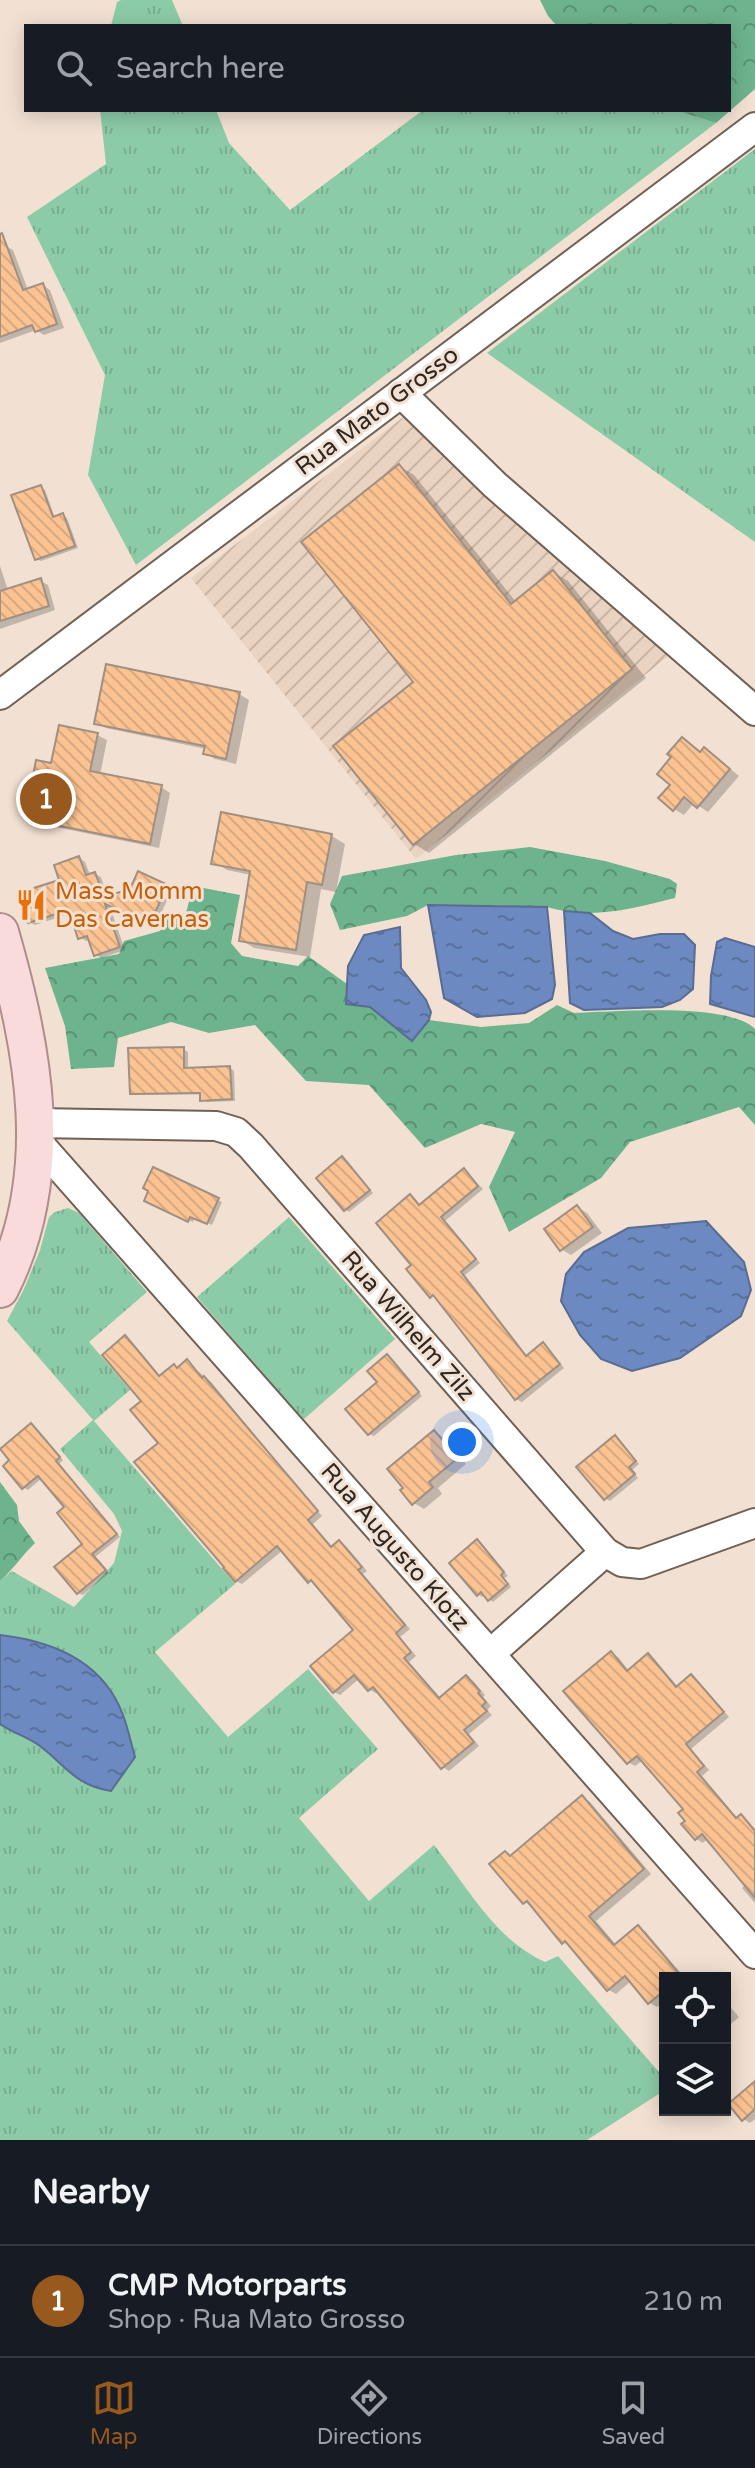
<!DOCTYPE html>
<html lang="en">
<head>
<meta charset="utf-8">
<style>
  body { margin:0; font-family:"Varela Round",sans-serif; background:#242831; color:#f1f3f6 }
  .controls { position:absolute; right:24px; bottom:24px; display:grid; overflow:hidden; border-radius:0px; box-shadow:0 4px 20px #0003 }
  .controls button { width:72px; height:72px; display:grid; place-items:center; padding:0; border:0; border-bottom:2px solid #363941; background:#171b24; color:#f1f3f6; font:40px sans-serif }
  .you { position:absolute; left:462px; top:1442px; width:28px; height:28px; margin:-20px; border:6px solid #fff; border-radius:50%; background:#1a73e8; box-shadow:0 0 0 12px #1a73e833 }
  .badge { display:grid; place-items:center; width:52px; height:52px; border-radius:50%; background:#97591d; color:#fff; font-size:26px; font-weight:700 }
  .pin { position:absolute; translate:-50% -50%; border:4px solid #fff; box-shadow:0 2px 8px #0006 }
  .list { margin:0; padding:0; list-style:none }
  h2 { display:flex; justify-content:space-between; align-items:center; height:104px; margin:0; padding:0 32px; font-size:34px }
  h2 small { font-size:26px; font-weight:400; color:#9ea1a6 }
  .list li { display:grid; grid-template-columns:52px 1fr auto; gap:24px; align-items:center; box-sizing:border-box; height:112px; padding:0 32px; border-top:2px solid #363941 }
  .list b { display:block; font-size:30px; white-space:nowrap }
  .list p { margin:0; font-size:26px; white-space:nowrap; color:#9ea1a6 }
  .list em { font-size:26px; font-style:normal; color:#9ea1a6 }
  .icon { flex:none; width:44px; height:44px; fill:none; stroke:currentColor; stroke-width:2; stroke-linecap:round; stroke-linejoin:round }
  .map { position:relative; flex:none; width:755px; height:2140px; overflow:hidden }
  .search { position:absolute; background:#171b24; box-shadow:0 4px 20px #0003; left:24px; right:24px; top:24px; height:88px; display:flex; align-items:center; gap:20px; box-sizing:border-box; padding:0 28px; border-radius:0px; color:#9ea1a6; font-size:30px }
  .sheet { height:216px; background:#171b24 }
  nav { display:flex; justify-content:space-around; align-items:center; box-sizing:border-box; height:112px; border-top:2px solid #363941; background:#171b24; font-size:22px; color:#9ea1a6 }
  nav a { display:grid; justify-items:center; gap:4px }
  nav .on { color:#97591d }
  .map>svg:first-child { display:block }
  .industrial { fill:url(#industrial-furrows) }
  .grass { fill:url(#grass-tufts) }
  .forest { fill:url(#forest-crowns) }
  .water { fill:url(#water-ripples); stroke:#596c91; stroke-width:2 }
  .shadow { fill:#0003 }
  .building { fill:url(#building-back-hatch); stroke:#9f9083; stroke-width:2 }
  .lines { fill:none; stroke-linecap:round; stroke-linejoin:round }
  .minor-casing { stroke:#706155; stroke-width:32 }
  .major-casing { stroke:#b08c8c; stroke-width:40 }
  .minor { stroke:#fff; stroke-width:28 }
  .major { stroke:#fadbdc; stroke-width:36 }
  .labels { text-anchor:middle; dominant-baseline:central; stroke-width:6; stroke-linejoin:round; paint-order:stroke }
  .street-label { font-size:24px; fill:#2d2722; stroke:#f2e1d3 }
  .food-label { font-size:24px; fill:#c56008; stroke:#f2e1d3; text-anchor:start }
</style>
</head>
<body>
<div class="map">
<svg width="755" height="2140" viewBox="0 0 755 2140">
  <defs>
    <pattern id="industrial-furrows" width="10" height="10" patternUnits="userSpaceOnUse" patternTransform="scale(2)"><rect width="10" height="10" fill="#ead3c0"/><path d="M-1 1l2-2M0 10L10 0M9 11l2-2" fill="none" stroke="#c9b5a5"/></pattern>
    <pattern id="grass-tufts" width="24" height="20" patternUnits="userSpaceOnUse" patternTransform="scale(2)"><rect width="24" height="20" fill="#8ccba8"/><path d="M3 7l-1-3M5 7V3M7 7l1-3M15 17l-1-3M17 17v-4M19 17l1-3" fill="none" stroke="#79ae90"/></pattern>
    <pattern id="forest-crowns" width="20" height="18" patternUnits="userSpaceOnUse" patternTransform="scale(2)"><rect width="20" height="18" fill="#6db38d"/><path d="M2 6a3 3 0 1 1 6 0M12 15a3 3 0 1 1 6 0" fill="none" stroke="#5a9273"/></pattern>
    <pattern id="water-ripples" width="26" height="14" patternUnits="userSpaceOnUse" patternTransform="scale(2)"><rect width="26" height="14" fill="#6c89c1"/><path d="M2 4q2-2 4 0t4 0M15 11q2-2 4 0t4 0" fill="none" stroke="#59709c"/></pattern>
    <pattern id="building-back-hatch" width="6" height="6" patternUnits="userSpaceOnUse" patternTransform="scale(2)"><rect width="6" height="6" fill="#fcc392"/><path d="M-1 5l2 2M0 0l6 6M5-1l2 2" fill="none" stroke="#d8a87e"/></pattern>
  </defs>
  <rect width="100%" height="100%" fill="#f2e1d3"/>
  <!-- industrial -->
  <polygon class="industrial" points="406,415 671,654 416,859 191,578"/>
  <!-- grass -->
  <g class="grass">
    <polygon points="121,0 172,0 183,26 111,26 117,2"/>
    <polygon points="100,110 216,110 229,143 290,210 423,110 675,110 716,123 136,565 88,475 105,375 27,217 106,164"/>
    <polygon points="755,149 755,542 487,353"/>
    <path d="M68,1208L79,1213L147,1292L89,1342L130,1390L94,1421L235,1584L155,1652L228,1737L308,1669L378,1749L299,1818L369,1901L434,1845C467,1886 495,1940 545,1962L558,1956L665,2079V2090L587,2140H0V1581L12,1571L74,1607L114,1563L122,1531L114,1514L60,1449L93,1420L7,1321L24,1289L40,1250L49,1217L55,1212Z"/>
    <polygon points="289,1217 395,1339 303,1420 197,1297"/>
  </g>
  <!-- forest -->
  <g class="forest">
    <polygon points="540,0 755,0 755,89 716,123 678,111 675,110 729,110 729,26 557,26 548,16"/>
    <path d="M530,847L605,861L670,879L677,884L675,898C630,909 593,920 547,907L428,905L407,916L340,930L330,904L342,876L456,855Z"/>
    <path d="M193,886L240,895L231,943L242,956L298,966L308,956L347,984L346,1004L369,1007L412,1041L429,1020L481,1027L529,1023L557,1005L574,1013C613,1012 729,1002 755,1029V1125L739,1107L630,1142L601,1178L509,1232L489,1187L515,1132L481,1124L425,1148L369,1085L306,1081L255,1025L209,1033L171,1022L118,1038L114,1067L71,1069L65,1026L45,968L119,954L124,941L160,931L166,920L186,913Z"/>
    <path d="M0,1482L17,1505L19,1521L35,1543C22,1555 13,1570 0,1581Z"/>
  </g>
  <!-- water -->
  <g class="water">
    <polygon points="428,905 547,907 555,985 552,999 525,1013 477,1017 444,998"/>
    <polygon points="564,911 590,913 613,931 633,939 660,934 684,934 695,945 693,989 680,1000 662,1007 584,1010 570,1003"/>
    <polygon points="400,927 401,968 426,1000 431,1012 429,1020 412,1041 370,1007 346,1004 348,966 364,935"/>
    <polygon points="725,938 755,947 755,1017 710,1004 711,976 717,942"/>
    <polygon points="706,1221 744,1262 751,1290 741,1316 680,1358 632,1371 601,1359 580,1335 561,1301 566,1274 584,1252 628,1228"/>
    <path d="M0,1635C52,1641 103,1661 123,1715C128,1728 131,1743 135,1757L111,1791C76,1786 66,1766 40,1746C28,1737 13,1733 0,1724Z"/>
  </g>
  <!-- shadow -->
  <g class="shadow">
    <polygon points="6,246 13,250 28,290 43,285 50,290 64,328 44,335 36,330 0,343 0,248"/>
    <polygon points="399,466 414,475 516,602 553,572 568,581 646,678 429,853 414,844 416,682"/>
    <polygon points="41,487 45,490 55,518 63,515 67,518 78,548 41,561 36,559"/>
    <polygon points="0,566 8,590 40,581 48,585 55,610 0,629"/>
    <polygon points="239,694 249,700 236,764 215,759 205,753 206,749 106,728 96,722"/>
    <polygon points="97,735 107,740 100,775 161,787 170,793 159,848 36,823 27,818 53,766"/>
    <polygon points="683,740 701,753 704,749 714,755 739,776 708,812 694,803 684,815 674,809 674,757"/>
    <polygon points="332,836 345,844 336,892 321,889 310,957 254,948 241,940 251,875 227,870 214,862"/>
    <polygon points="79,858 85,862 90,875 95,874 101,877 108,898 131,891 139,874 172,890 155,926 109,904 125,950 101,958 95,954 90,939 86,941 80,937 72,913 35,925 29,922"/>
    <polygon points="183,1049 188,1052 188,1070 230,1068 234,1071 235,1101 207,1102 202,1099 202,1094 136,1095 132,1093"/>
    <polygon points="346,1161 373,1193 349,1212 345,1209"/>
    <polygon points="154,1170 222,1202 212,1225 195,1217 193,1222 146,1200"/>
    <polygon points="464,1170 483,1189 445,1221 480,1263 465,1275 528,1357 543,1345 548,1348 564,1368 522,1402 516,1399 438,1298 431,1296 414,1265 410,1197 421,1207"/>
    <polygon points="577,1207 587,1213 602,1233 571,1255 561,1249"/>
    <polygon points="125,1338 131,1341 161,1377 174,1366 179,1369 187,1362 211,1382 322,1516 313,1524 333,1548 340,1543 346,1546 367,1571 363,1574 410,1629 400,1637 416,1656 409,1662 441,1699 467,1677 473,1681 485,1695 483,1697 491,1706 487,1710 492,1715 469,1734 479,1746 449,1771 443,1767 379,1691 376,1693 370,1690 360,1678 340,1695 334,1692 356,1630 283,1550 242,1584 236,1581 160,1443 144,1402"/>
    <polygon points="391,1359 422,1396 374,1436 369,1434 380,1382"/>
    <polygon points="31,1426 63,1460 59,1464 120,1537 95,1557 109,1573 83,1595 78,1593 85,1544 67,1507 42,1478 28,1490 23,1487"/>
    <polygon points="434,1432 444,1438 466,1464 438,1488 442,1494 424,1509 414,1503"/>
    <polygon points="615,1438 639,1464 632,1470 638,1478 610,1501 605,1498"/>
    <polygon points="481,1544 508,1576 504,1578 511,1587 493,1602 485,1595 482,1597 478,1594"/>
    <polygon points="611,1654 618,1657 630,1672 648,1656 655,1660 679,1688 692,1677 698,1681 729,1717 691,1749 709,1770 702,1776 738,1819 741,1816 747,1820 755,1829 755,1903 742,1888 746,1884 708,1838 703,1843 696,1839 688,1821 686,1809 643,1760 635,1766 628,1762"/>
    <polygon points="583,1798 590,1802 651,1874 596,1921 617,1946 639,1927 646,1932 685,1978 665,1978 665,2001 657,2007 650,2003 631,1981 616,1994 609,1990 571,1946 563,1942 532,1907 525,1902 505,1853 512,1857"/>
    <polygon points="725,2001 739,2017 725,2029"/>
    <polygon points="755,2084 755,2119 750,2123 743,2119"/>
  </g>
  <!-- building -->
  <g class="building">
    <polygon points="2,233 23,290 43,283 57,324 35,332 32,325 0,337 0,234"/>
    <polygon points="399,464 511,604 553,570 632,669 413,845 333,746 413,682 301,542"/>
    <polygon points="41,485 53,517 63,513 75,546 35,560 11,495"/>
    <polygon points="41,578 49,606 0,621 0,591"/>
    <polygon points="106,664 240,692 226,759 203,754 205,746 94,724"/>
    <polygon points="59,725 98,733 90,771 162,785 150,844 25,819 36,760 51,763"/>
    <polygon points="682,737 700,752 704,747 730,769 697,808 684,797 673,811 658,798 670,785 657,774 671,757 667,754"/>
    <polygon points="221,812 332,834 322,885 307,882 296,950 239,941 250,871 211,864"/>
    <polygon points="79,856 86,875 95,872 104,897 130,889 138,871 168,885 149,925 105,904 120,947 94,956 87,936 78,939 69,910 28,923 18,893 59,880 54,865"/>
    <polygon points="184,1047 184,1068 230,1066 232,1099 200,1101 200,1093 130,1094 128,1048"/>
    <polygon points="342,1156 370,1190 344,1211 316,1178"/>
    <polygon points="153,1167 219,1198 207,1224 190,1217 188,1222 144,1201 148,1191 143,1188"/>
    <polygon points="464,1168 478,1186 441,1217 476,1259 461,1272 526,1356 543,1342 560,1364 515,1400 433,1295 430,1298 406,1269 411,1265 376,1223 410,1194 419,1205"/>
    <polygon points="577,1205 593,1227 560,1251 544,1229"/>
    <polygon points="125,1335 159,1376 174,1364 177,1368 187,1359 202,1378 204,1376 318,1511 308,1520 331,1547 339,1540 362,1567 358,1570 405,1625 396,1633 411,1652 404,1658 439,1698 466,1675 480,1691 478,1693 486,1702 482,1706 487,1711 464,1730 474,1742 441,1769 373,1687 368,1691 354,1675 333,1693 310,1666 353,1630 311,1580 308,1583 277,1546 235,1582 223,1568 224,1567 134,1462 158,1443 130,1410 141,1401 102,1355"/>
    <polygon points="387,1354 419,1392 368,1435 345,1409 377,1382 367,1371"/>
    <polygon points="31,1423 60,1457 56,1461 117,1534 92,1554 106,1570 77,1594 54,1567 82,1544 57,1513 64,1507 38,1476 22,1489 3,1466 9,1460 0,1449"/>
    <polygon points="434,1430 458,1458 429,1482 433,1487 412,1505 400,1490 403,1488 387,1469"/>
    <polygon points="615,1435 636,1461 629,1467 635,1474 604,1500 576,1467"/>
    <polygon points="477,1539 504,1572 501,1575 508,1584 488,1601 481,1592 477,1596 449,1563"/>
    <polygon points="611,1651 627,1671 648,1653 676,1687 691,1674 724,1712 686,1744 704,1766 697,1772 736,1818 741,1814 755,1831 755,1898 702,1834 695,1840 681,1824 685,1821 678,1813 683,1809 637,1756 627,1764 563,1691"/>
    <polygon points="582,1795 644,1869 589,1916 614,1945 638,1925 683,1978 665,1978 665,1990 648,2004 625,1976 607,1991 565,1941 562,1944 527,1901 523,1904 489,1864 505,1851 510,1856"/>
    <polygon points="755,2081 755,2109 742,2121 728,2104"/>
  </g>
  <g class="lines">
    <defs>
      <g id="minor">
        <polyline points="401,393 495,485 755,711"/>
        <polyline points="0,695 755,127"/>
        <polyline points="35,1123 216,1126 236,1132 251,1146 605,1552 622,1562 641,1564 755,1523"/>
        <polyline points="35,1139 755,1954"/>
        <polyline points="490,1654 605,1552"/>
      </g>
      <path id="major" d="M0,932C34,1051 58,1174 0,1289"/>
    </defs>
    <!-- minor casing -->
    <use href="#minor" class="minor-casing"/>
    <!-- major casing -->
    <use href="#major" class="major-casing"/>
    <!-- minor -->
    <use href="#minor" class="minor"/>
    <!-- major -->
    <use href="#major" class="major"/>
  </g>
  <!-- icons -->
  <defs>
    <symbol id="restaurant-bare" viewBox="-9 -9 18 18"><path d="M-5-6h1v4h1v-4h1v4h1v-4h1v5L-1.5 .5V6h-2V.5L-5-1ZM5-6V6H3V1.5H1.5Q1.5-4 5-6Z" fill="#e8710a" stroke="#f2e1d3" stroke-width="2.5" paint-order="stroke"/></symbol>
  </defs>
  <g fill-rule="evenodd">
    <use href="#restaurant-bare" x="9" y="883" width="44" height="44"/>
  </g>
  <g class="labels">
    <!-- street labels -->
    <g class="street-label">
      <text transform="translate(377 411) rotate(-37)">Rua Mato Grosso</text>
      <text transform="translate(408 1326) rotate(49)">Rua Wilhelm Zilz</text>
      <text transform="translate(395 1547) rotate(49)">Rua Augusto Klotz</text>
    </g>
    <!-- food labels -->
    <g class="food-label">
      <text x="55" y="891">Mass Momm<tspan x="55" dy="28">Das Cavernas</tspan></text>
    </g>
  </g>
</svg>
<div class="controls">
<button><svg class="icon" aria-label="locate" viewBox="0 0 24 24"><circle cx="12" cy="12" r="6"/><path d="M12 2v4M12 18v4M2 12h4M18 12h4"/></svg></button>
<button><svg class="icon" aria-label="layers" viewBox="0 0 24 24"><path d="M12 4l9 5-9 5-9-5zM3 14l9 5 9-5"/></svg></button>
</div>
<div class="you"></div>
<div class="pin badge" style="left:46px;top:799px">1</div>
<div class="search"><svg class="icon" aria-label="search" viewBox="0 0 24 24"><circle cx="10" cy="10" r="6"/><path d="M15 15l6 6"/></svg>Search here</div>
</div>
<section class="sheet">
<h2>Nearby<small></small></h2>
<ul class="list">
<li><span class="badge">1</span><div><b>CMP Motorparts</b><p>Shop · Rua Mato Grosso</p></div><em>210 m</em></li>
</ul>
</section>
<nav>
<a class="on"><svg class="icon" aria-label="map" viewBox="0 0 24 24"><path d="M3 6l6-2 6 2 6-2v14l-6 2-6-2-6 2zM9 4v14M15 6v14"/></svg>Map</a>
<a><svg class="icon" aria-label="directions" viewBox="0 0 24 24"><path d="M12 3l9 9-9 9-9-9zM9 14v-3h6M13 9l2 2-2 2"/></svg>Directions</a>
<a><svg class="icon" aria-label="saved" viewBox="0 0 24 24"><path d="M7 4h10v16l-5-4-5 4z"/></svg>Saved</a>
</nav>
</body>
</html>
